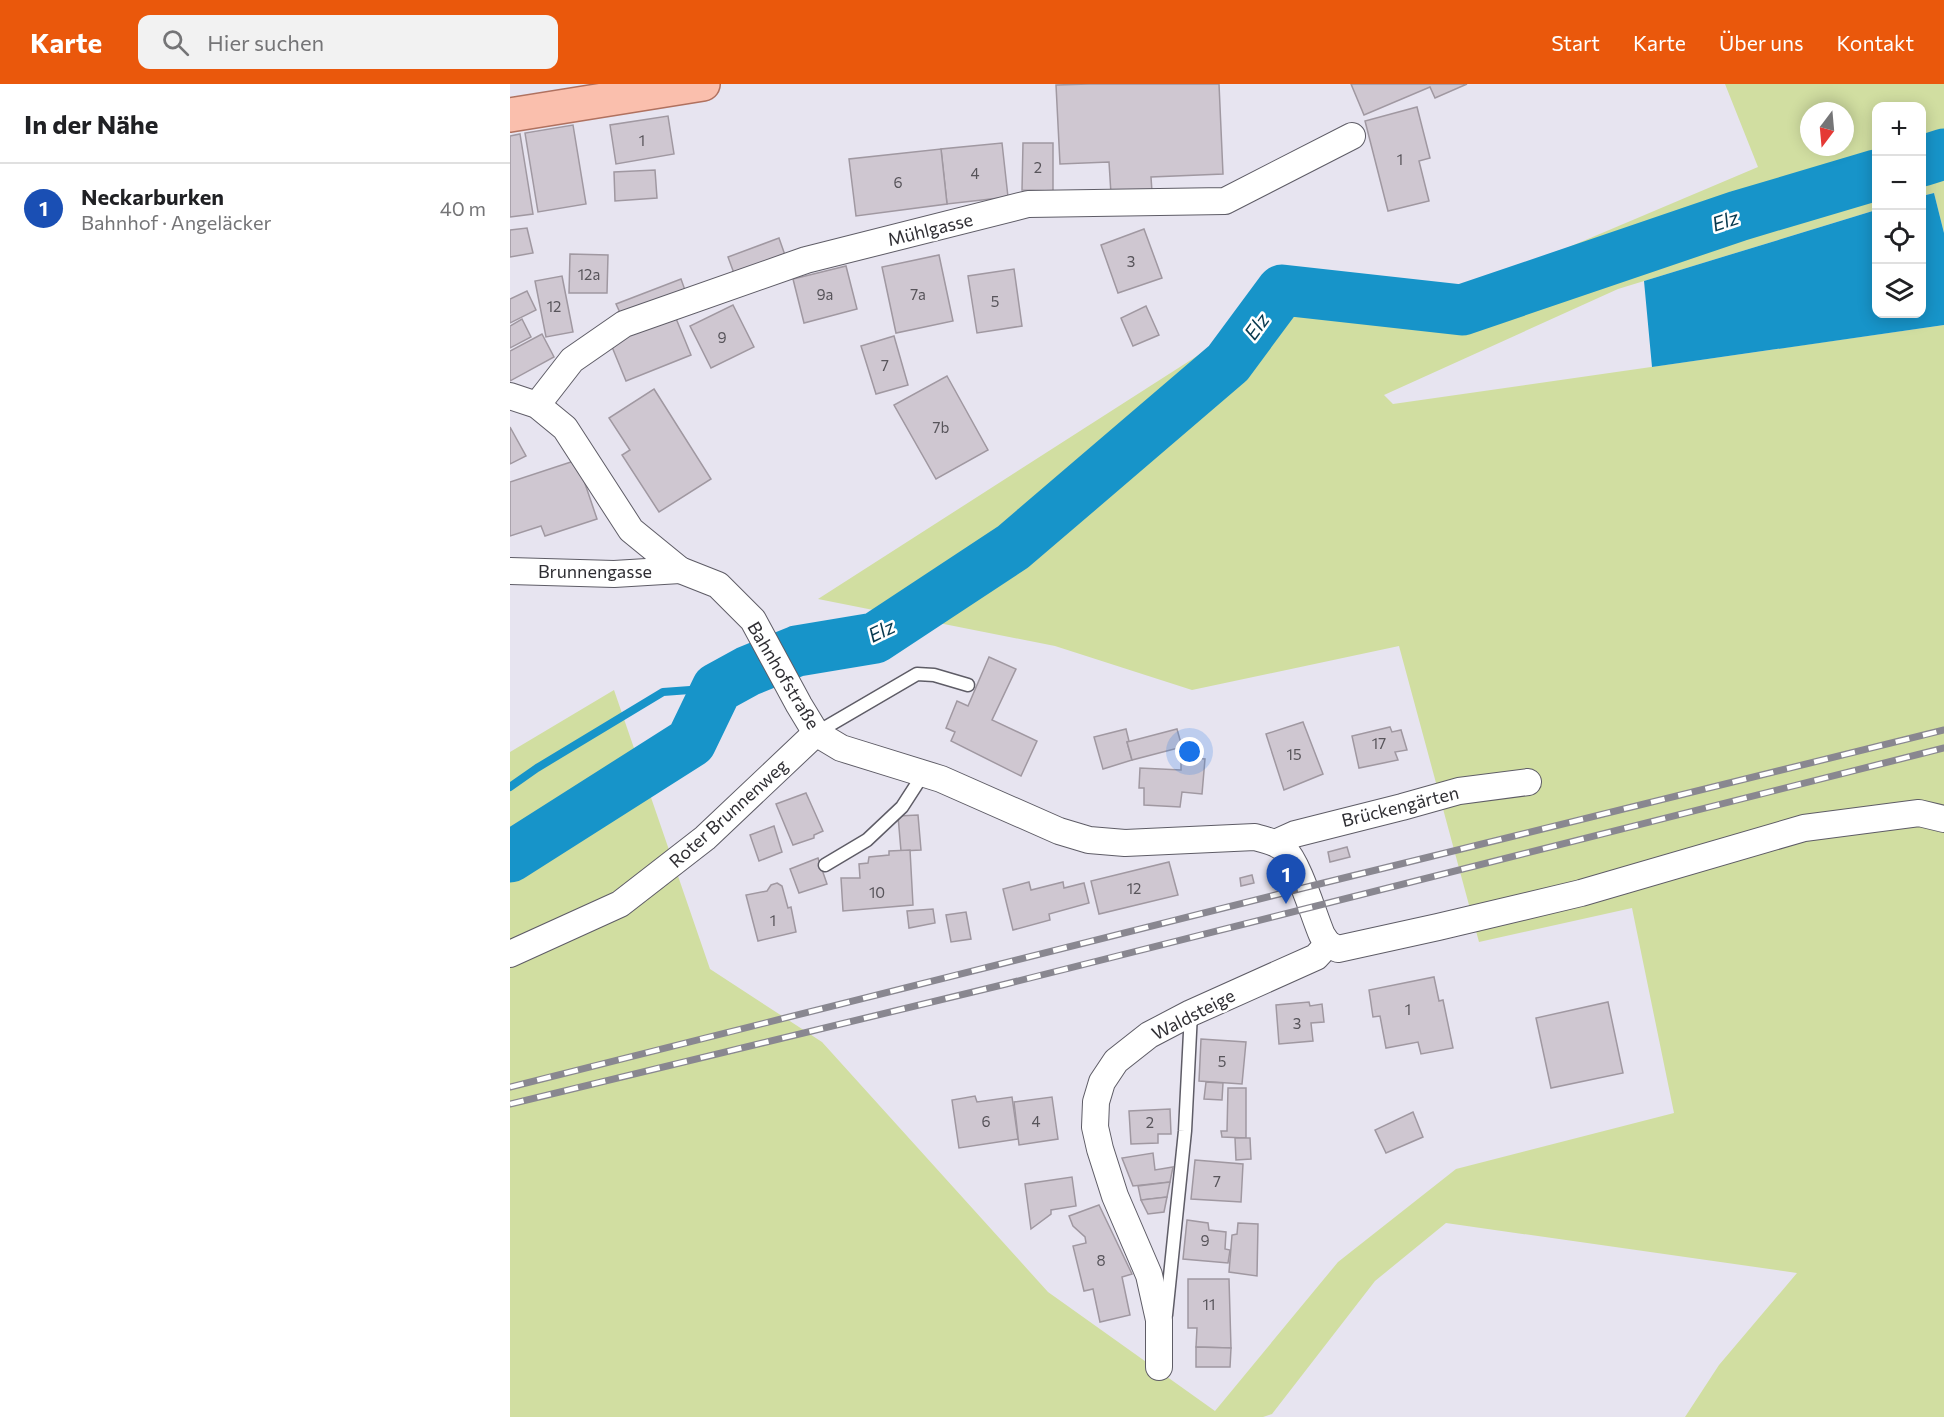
<!DOCTYPE html>
<html lang="de">
<head>
<meta charset="utf-8">
<style>
  body { margin:0; font-family:Commissioner,sans-serif; background:#f2f2f2; color:#202124 }
  .controls { position:absolute; right:18px; top:18px; display:grid; overflow:hidden; border-radius:12px; box-shadow:0 3px 15px #0003 }
  .controls button { width:54px; height:54px; display:grid; place-items:center; padding:0; border:0; border-bottom:2px solid #e0e0e0; background:#fff; color:#202124; font:30px sans-serif }
  .compass { position:absolute; left:1290px; top:18px; width:54px; height:54px; border-radius:50%; background:#fff; box-shadow:0 3px 15px #0003; rotate:196deg }
  .you { position:absolute; left:680px; top:668px; width:21px; height:21px; margin:-15px; border:4px solid #fff; border-radius:50%; background:#1a73e8; box-shadow:0 0 0 9px #1a73e833 }
  .badge { display:grid; place-items:center; width:39px; height:39px; border-radius:50%; background:#ea580c; color:#fff; font-size:20px; font-weight:700 }
  .pin { position:absolute; translate:-50% -50px; filter:drop-shadow(0 2px 3px #0008) }
  .pin::after { content:''; position:absolute; top:32px; width:21px; height:18px; background:inherit; clip-path:polygon(0 0,100% 0,50% 100%) }
  .list { margin:0; padding:0; list-style:none }
  h2 { display:flex; justify-content:space-between; align-items:center; height:78px; margin:0; padding:0 24px; font-size:26px }
  h2 small { font-size:20px; font-weight:400; color:#757577 }
  .list li { display:grid; grid-template-columns:39px 1fr auto; gap:18px; align-items:center; box-sizing:border-box; height:90px; padding:0 24px; border-top:2px solid #e0e0e0 }
  .list b { display:block; font-size:22px; white-space:nowrap }
  .list p { margin:0; font-size:20px; white-space:nowrap; color:#757577 }
  .list em { font-size:20px; font-style:normal; color:#757577 }
  .icon { flex:none; width:33px; height:33px; fill:none; stroke:currentColor; stroke-width:2; stroke-linecap:round; stroke-linejoin:round }
  .map { position:relative; flex:none; width:1434px; height:1333px; overflow:hidden }
  header { display:flex; align-items:center; gap:36px; box-sizing:border-box; height:84px; padding:0 30px; background:#ea580c; color:#fff }
  header strong { font-size:28px }
  nav { display:flex; gap:33px; margin-inline-start:auto; font-size:21px }
  .search { width:420px; height:54px; background:#f2f2f2; display:flex; align-items:center; gap:15px; box-sizing:border-box; padding:0 21px; border-radius:12px; color:#757577; font-size:22px }
  main { display:flex }
  aside { flex:1; background:#fff }
  .map>svg:first-child { display:block }
  .green { fill:#d1dea1; fill-rule:evenodd }
  .water { fill:#1794c9 }
  .lines { fill:none; stroke-linecap:round; stroke-linejoin:round }
  .stream { stroke:#1794c9; stroke-width:8 }
  .river { stroke:#1794c9; stroke-width:51 }
  .building { fill:#cfc7d1; stroke:#a098a1; stroke-width:1.5 }
  .service-casing { stroke:#5e5c66; stroke-width:15 }
  .minor-casing { stroke:#5e5c66; stroke-width:28 }
  .primary-casing { stroke:#b0715f; stroke-width:36 }
  .service { stroke:#fff; stroke-width:12 }
  .minor { stroke:#fff; stroke-width:26 }
  .primary { stroke:#fabfad; stroke-width:33 }
  .rail-casing { stroke:#898790; stroke-width:7 }
  .rail { stroke:#fff; stroke-width:4.5; stroke-dasharray:14; stroke-linecap:butt }
  .labels { text-anchor:middle; dominant-baseline:central; stroke-width:5; stroke-linejoin:round; paint-order:stroke }
  .number-label { font-size:15px; fill:#57545a }
  .street-label { font-size:18px; fill:#2f2e33; stroke:#fff }
  .water-label { font-size:20px; font-style:italic; fill:#07394f; stroke:#fff }
</style>
</head>
<body>
<header>
<strong>Karte</strong>
<div class="search"><svg class="icon" aria-label="search" viewBox="0 0 24 24"><circle cx="10" cy="10" r="6"/><path d="M15 15l6 6"/></svg>Hier suchen</div>
<nav><a>Start</a><a>Karte</a><a>Über uns</a><a>Kontakt</a></nav>
</header>
<main>
<aside>
<h2>In der Nähe<small></small></h2>
<ul class="list">
<li><span class="badge" style="background:#1a4fb4">1</span><div><b>Neckarburken</b><p>Bahnhof · Angeläcker</p></div><em>40 m</em></li>
</ul>
</aside>
<div class="map">
<svg width="1434" height="1333" viewBox="0 0 1434 1333">
  <rect width="100%" height="100%" fill="#e7e4f0"/>
  <!-- green -->
  <path class="green" d="M1215,0H1434V149L1424,109L1412,112V22H1366V126L1108,205L874,311L883,320L1434,241V1333H1175L1209,1281L1287,1189L936,1139L865,1197L762,1330L753,1333H0V668L104,606L200,885L312,958L538,1208L705,1327L828,1178L946,1085L1164,1029L1122,824L969,858L889,562L682,606L545,562L308,515L790,206L955,207L1248,83ZM1299,27H1335V63H1299Z"/>
  <!-- water -->
  <polygon class="water" points="1424,109 1434,149 1434,241 1142,283 1134,197 1366,126 1366,230 1412,230 1412,112"/>
  <g class="lines">
    <!-- stream -->
    <polyline class="stream" points="0,703 27,684 153,608 207,604"/>
    <!-- river -->
    <g class="river">
      <polyline points="1412,77 1434,70"/>
      <polyline points="0,773 181,658 207,604 238,587 287,567 365,554 503,463 718,279 772,206 952,226 1228,132 1366,91"/>
    </g>
  </g>
  <!-- building -->
  <g class="building">
    <polygon points="579,0 709,0 713,90 641,93 642,108 601,110 599,78 550,80 546,1"/>
    <polygon points="841,0 957,0 925,14 920,3 854,31"/>
    <polygon points="907,23 920,74 909,77 919,117 878,127 855,37"/>
    <polygon points="158,32 164,70 106,80 100,41"/>
    <polygon points="63,41 76,120 28,128 15,49"/>
    <polygon points="10,50 23,130 0,133 0,52"/>
    <polygon points="492,59 498,113 437,120 431,65"/>
    <polygon points="513,59 543,59 543,107 512,106"/>
    <polygon points="431,65 437,120 346,132 339,75"/>
    <polygon points="145,86 147,114 105,117 104,88"/>
    <polygon points="17,144 23,169 0,173 0,146"/>
    <polygon points="634,145 652,194 608,209 591,161"/>
    <polygon points="269,154 276,174 225,192 218,173"/>
    <polygon points="60,170 98,171 97,209 59,209"/>
    <polygon points="429,171 443,237 386,249 372,183"/>
    <polygon points="336,182 347,225 294,239 283,195"/>
    <polygon points="504,185 512,242 467,249 458,192"/>
    <polygon points="52,192 63,248 36,253 25,197"/>
    <polygon points="171,195 176,209 112,233 106,220"/>
    <polygon points="17,207 26,226 0,239 0,215"/>
    <polygon points="223,221 244,263 201,284 180,242"/>
    <polygon points="636,222 649,251 623,262 611,234"/>
    <polygon points="165,232 181,271 116,297 100,258"/>
    <polygon points="12,235 21,253 0,264 0,242"/>
    <polygon points="32,250 44,273 0,297 0,267"/>
    <polygon points="384,252 398,301 366,310 351,262"/>
    <polygon points="437,292 478,366 426,395 384,321"/>
    <polygon points="144,305 201,395 149,428 112,371 120,366 99,334"/>
    <polygon points="0,343 16,372 0,380"/>
    <polygon points="67,376 87,435 35,452 31,442 0,452 0,398"/>
    <polygon points="479,573 506,585 482,636 527,657 511,692 441,657 445,648 436,644 447,617 458,622"/>
    <polygon points="793,638 813,690 774,706 756,650"/>
    <polygon points="880,643 882,648 891,646 897,666 885,668 888,676 849,684 842,652"/>
    <polygon points="616,645 619,657 617,658 622,676 593,685 584,653"/>
    <polygon points="667,645 672,663 622,676 617,658"/>
    <polygon points="671,673 695,675 692,710 672,708 670,723 634,721 634,704 629,704 630,684 671,686"/>
    <polygon points="296,709 313,747 304,751 304,754 283,761 266,720"/>
    <polygon points="408,731 411,766 391,767 388,732"/>
    <polygon points="264,742 272,768 249,777 240,751"/>
    <polygon points="837,763 840,773 820,778 818,768"/>
    <polygon points="400,766 403,821 333,827 331,794 350,794 349,780 358,779 359,773 379,771 379,767"/>
    <polygon points="308,774 317,800 289,809 280,785"/>
    <polygon points="659,778 668,811 589,830 581,797"/>
    <polygon points="742,791 744,799 731,802 730,794"/>
    <polygon points="519,798 521,806 553,798 554,804 574,799 579,819 539,830 540,836 503,846 493,805"/>
    <polygon points="267,799 272,802 278,824 281,823 286,848 248,857 236,811 257,807 261,801"/>
    <polygon points="423,825 425,839 399,844 397,827"/>
    <polygon points="456,828 461,855 441,858 436,831"/>
    <polygon points="924,893 929,917 933,916 943,964 911,970 908,958 876,964 870,932 863,933 859,906"/>
    <polygon points="799,918 800,922 812,920 814,938 801,939 803,957 769,960 766,921"/>
    <polygon points="1098,918 1113,989 1041,1004 1026,934"/>
    <polygon points="691,955 736,958 732,1000 689,997"/>
    <polygon points="696,998 713,999 712,1016 694,1015"/>
    <polygon points="718,1004 736,1004 736,1054 712,1053 711,1047 717,1047"/>
    <polygon points="465,1012 467,1018 502,1013 508,1055 449,1064 442,1016"/>
    <polygon points="542,1013 548,1055 509,1061 504,1018"/>
    <polygon points="660,1025 661,1050 648,1050 648,1059 621,1060 619,1027"/>
    <polygon points="903,1028 913,1053 876,1069 865,1046"/>
    <polygon points="725,1054 740,1054 741,1075 726,1076"/>
    <polygon points="643,1069 645,1086 663,1083 660,1098 623,1102 612,1074"/>
    <polygon points="685,1076 733,1080 731,1118 681,1115"/>
    <polygon points="562,1093 566,1122 541,1126 541,1130 521,1145 515,1100"/>
    <polygon points="660,1098 657,1113 631,1116 628,1102"/>
    <polygon points="657,1113 654,1128 638,1130 631,1116"/>
    <polygon points="589,1121 622,1190 612,1193 620,1231 590,1238 583,1205 574,1207 563,1162 576,1159 575,1153 563,1142 559,1132"/>
    <polygon points="677,1136 698,1139 699,1146 716,1148 715,1165 720,1166 718,1179 673,1175"/>
    <polygon points="728,1139 748,1140 747,1192 719,1188 722,1151 727,1150"/>
    <polygon points="678,1195 719,1195 721,1264 686,1263 687,1244 678,1244"/>
    <polygon points="686,1263 721,1264 720,1283 686,1283"/>
  </g>
  <g class="lines">
    <defs>
      <g id="service">
        <polyline points="306,649 407,590 424,591 458,601"/>
        <polyline points="315,781 357,756 392,723 414,689"/>
        <polyline points="656,1231 675,1047 681,929"/>
      </g>
      <g id="minor">
        <path d="M0,312L27,321L55,344L121,446L170,486L208,501L243,536L289,621L306,649L331,664L431,695L549,747L579,756L615,759L745,753C754,756 767,758 774,765C789,780 803,830 812,851L818,860"/>
        <polyline points="27,321 62,276 114,240 296,176 518,120 715,117 842,52"/>
        <polyline points="0,487 104,490 170,486"/>
        <polyline points="765,759 785,750 892,723 949,707 1018,698"/>
        <polyline points="818,860 828,865 928,843 1071,809 1294,744 1409,729 1434,735"/>
        <polyline points="0,870 110,820 195,754 306,649"/>
        <polyline points="649,1283 649,1236 639,1191 605,1112 590,1065 585,1043 586,1018 592,998 606,977 639,951 681,929 806,873 818,860"/>
      </g>
      <polyline id="primary" points="0,31 193,0"/>
    </defs>
    <!-- service casing -->
    <use href="#service" class="service-casing"/>
    <!-- minor casing -->
    <use href="#minor" class="minor-casing"/>
    <!-- primary casing -->
    <use href="#primary" class="primary-casing"/>
    <!-- service -->
    <use href="#service" class="service"/>
    <!-- minor -->
    <use href="#minor" class="minor"/>
    <!-- primary -->
    <use href="#primary" class="primary"/>
    <defs>
      <g id="rail">
        <polyline points="0,1003 793,804 1434,646"/>
        <polyline points="0,1020 496,900 1434,664"/>
      </g>
    </defs>
    <!-- rail casing -->
    <use href="#rail" class="rail-casing"/>
    <!-- rail -->
    <use href="#rail" class="rail"/>
  </g>
  <g class="labels">
    <!-- number labels -->
    <g class="number-label">
      <text x="132" y="56">1</text>
      <text x="890" y="75">1</text>
      <text x="528" y="83">2</text>
      <text x="465" y="89">4</text>
      <text x="388" y="98">6</text>
      <text x="621" y="177">3</text>
      <text x="79" y="190">12a</text>
      <text x="315" y="210">9a</text>
      <text x="408" y="210">7a</text>
      <text x="485" y="217">5</text>
      <text x="44" y="222">12</text>
      <text x="212" y="253">9</text>
      <text x="375" y="281">7</text>
      <text x="431" y="343">7b</text>
      <text x="869" y="659">17</text>
      <text x="784" y="670">15</text>
      <text x="624" y="804">12</text>
      <text x="367" y="808">10</text>
      <text x="263" y="836">1</text>
      <text x="898" y="925">1</text>
      <text x="787" y="939">3</text>
      <text x="712" y="977">5</text>
      <text x="476" y="1037">6</text>
      <text x="526" y="1037">4</text>
      <text x="640" y="1038">2</text>
      <text x="707" y="1097">7</text>
      <text x="695" y="1156">9</text>
      <text x="591" y="1176">8</text>
      <text x="699" y="1220">11</text>
    </g>
    <!-- street labels -->
    <g class="street-label">
      <text transform="translate(420 145) rotate(-14)">Mühlgasse</text>
      <text x="85" y="487">Brunnengasse</text>
      <text transform="translate(274 591) rotate(59)">Bahnhofstraße</text>
      <text transform="translate(890 722) rotate(-14)">Brückengärten</text>
      <text transform="translate(218 729) rotate(-42)">Roter Brunnenweg</text>
      <text transform="translate(683 930) rotate(-27)">Waldsteige</text>
    </g>
    <!-- water labels -->
    <g class="water-label">
      <text transform="translate(1215 136) rotate(-18)">Elz</text>
      <text transform="translate(746 242) rotate(-54)">Elz</text>
      <text transform="translate(371 546) rotate(-26)">Elz</text>
    </g>
  </g>
</svg>
<div class="controls">
<button>+</button>
<button>−</button>
<button><svg class="icon" aria-label="locate" viewBox="0 0 24 24"><circle cx="12" cy="12" r="6"/><path d="M12 2v4M12 18v4M2 12h4M18 12h4"/></svg></button>
<button><svg class="icon" aria-label="layers" viewBox="0 0 24 24"><path d="M12 4l9 5-9 5-9-5zM3 14l9 5 9-5"/></svg></button>
</div>
<svg class="compass" viewBox="-18 -18 36 36"><path d="M0-13l5 13h-10z" fill="#e53935"/><path d="M0 13l5-13h-10z" fill="#757577"/></svg>
<div class="you"></div>
<div class="pin badge" style="left:776px;top:820px;background:#1a4fb4">1</div>
</div>
</main>
</body>
</html>
